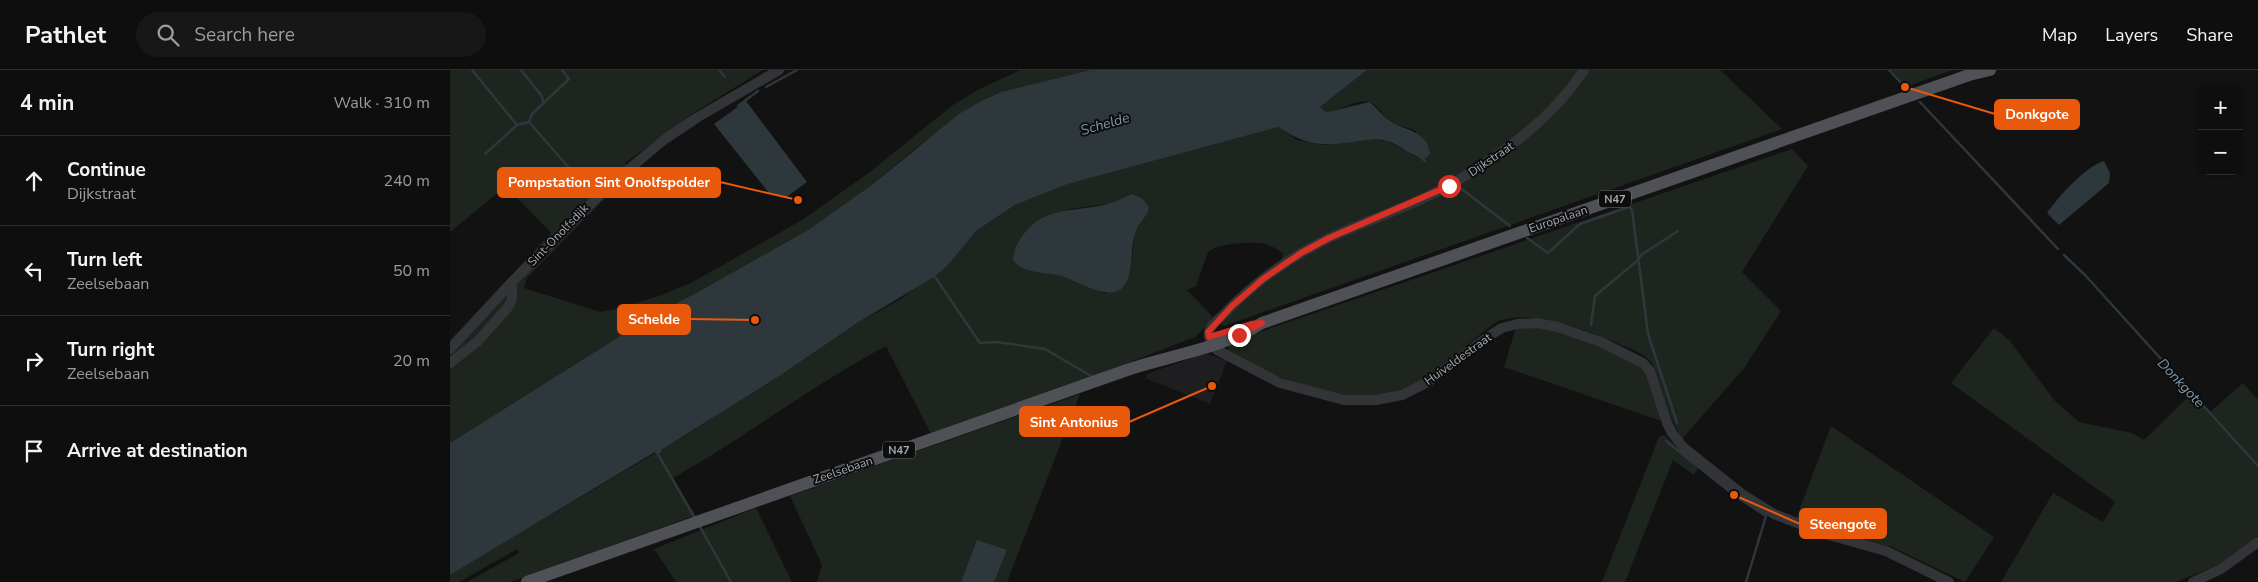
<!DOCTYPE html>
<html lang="en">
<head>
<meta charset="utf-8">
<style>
  body { margin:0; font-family:"Nunito Sans",sans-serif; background:#171717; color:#f1f3f6 }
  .controls { position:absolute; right:15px; top:15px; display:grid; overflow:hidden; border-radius:10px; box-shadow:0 1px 4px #0004 }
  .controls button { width:45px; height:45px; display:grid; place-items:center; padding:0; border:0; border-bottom:1px solid #2e2e2e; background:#0e0e0e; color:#f1f3f6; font:25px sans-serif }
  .stop { position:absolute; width:15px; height:15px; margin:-11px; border:4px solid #d93025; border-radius:50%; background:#fff }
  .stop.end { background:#d93025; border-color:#fff; box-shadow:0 1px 5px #0008 }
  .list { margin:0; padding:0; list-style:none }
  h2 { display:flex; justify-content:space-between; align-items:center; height:65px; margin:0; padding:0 20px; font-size:21px }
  h2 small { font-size:16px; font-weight:400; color:#9b9c9e }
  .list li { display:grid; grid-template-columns:32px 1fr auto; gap:15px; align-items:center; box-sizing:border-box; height:90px; padding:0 20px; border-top:1px solid #2e2e2e }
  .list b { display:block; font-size:19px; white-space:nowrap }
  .list p { margin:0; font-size:16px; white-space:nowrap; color:#9b9c9e }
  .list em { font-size:16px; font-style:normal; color:#9b9c9e }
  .icon { flex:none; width:28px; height:28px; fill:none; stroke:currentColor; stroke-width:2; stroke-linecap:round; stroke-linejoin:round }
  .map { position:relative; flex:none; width:1808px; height:512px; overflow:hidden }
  header { display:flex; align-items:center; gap:30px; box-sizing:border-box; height:70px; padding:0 25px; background:#0e0e0e; border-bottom:1px solid #2e2e2e }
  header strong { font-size:24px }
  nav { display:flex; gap:28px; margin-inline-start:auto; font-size:18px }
  .search { width:350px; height:45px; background:#171717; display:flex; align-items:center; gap:12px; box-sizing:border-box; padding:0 18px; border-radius:28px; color:#9b9c9e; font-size:19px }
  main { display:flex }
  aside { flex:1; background:#0e0e0e }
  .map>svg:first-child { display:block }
  .built { fill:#1e1e20 }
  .green { fill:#1e251f; fill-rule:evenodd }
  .water { fill:#2e373c }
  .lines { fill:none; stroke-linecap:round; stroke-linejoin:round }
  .stream { stroke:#2e373c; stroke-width:2.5 }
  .minor { stroke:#333438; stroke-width:10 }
  .major { stroke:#4f5156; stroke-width:12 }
  .route { stroke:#d93025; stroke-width:6 }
  .labels { text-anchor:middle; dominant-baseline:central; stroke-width:4; stroke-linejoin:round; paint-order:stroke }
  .shield { fill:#0d0d0e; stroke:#777a81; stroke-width:1 }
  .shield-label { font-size:11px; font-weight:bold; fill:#a4a9b2 }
  .street-label { font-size:12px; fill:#a4a9b2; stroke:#0d0d0e }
  .water-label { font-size:14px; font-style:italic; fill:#7e98ab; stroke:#0d0d0e }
  .leader { fill:none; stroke:#e8590c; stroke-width:2 }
  .callout-dot { fill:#e8590c; stroke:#0d0d0e; stroke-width:2 }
  .callout { fill:#e8590c; stroke:#e8590c; stroke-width:2 }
  .callout-label { font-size:14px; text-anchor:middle; font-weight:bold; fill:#fff }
</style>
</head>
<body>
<header>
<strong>Pathlet</strong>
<div class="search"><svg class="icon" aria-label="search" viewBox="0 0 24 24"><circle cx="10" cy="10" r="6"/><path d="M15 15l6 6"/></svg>Search here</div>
<nav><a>Map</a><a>Layers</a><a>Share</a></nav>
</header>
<main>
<aside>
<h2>4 min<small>Walk · 310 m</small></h2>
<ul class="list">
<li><svg class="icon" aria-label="ahead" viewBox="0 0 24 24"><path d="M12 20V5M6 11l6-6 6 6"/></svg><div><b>Continue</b><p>Dijkstraat</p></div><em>240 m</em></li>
<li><svg class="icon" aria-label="left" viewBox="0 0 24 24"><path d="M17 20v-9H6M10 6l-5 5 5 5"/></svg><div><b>Turn left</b><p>Zeelsebaan</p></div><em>50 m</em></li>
<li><svg class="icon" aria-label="right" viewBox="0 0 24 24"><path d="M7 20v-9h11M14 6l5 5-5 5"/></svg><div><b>Turn right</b><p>Zeelsebaan</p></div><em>20 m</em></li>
<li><svg class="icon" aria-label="arrive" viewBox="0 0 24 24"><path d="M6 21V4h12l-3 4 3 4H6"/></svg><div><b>Arrive at destination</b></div></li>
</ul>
</aside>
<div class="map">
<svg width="1808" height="512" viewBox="0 0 1808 512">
  <rect width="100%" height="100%" fill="#121213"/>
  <!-- built -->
  <polygon class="built" points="756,283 777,291 760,334 695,308 697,304"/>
  <!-- green -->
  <g class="green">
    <polygon points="0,0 313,0 245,42 175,93 179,99 189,99 165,118 77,208 74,218 150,242 166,239 209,226 241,213 352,150 416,105 503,35 528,20 570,0 640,0 551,22 533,30 462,81 423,114 358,160 246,223 202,246 0,373 0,270 101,163 56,116 0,162"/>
    <path d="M917,0H1270L1332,59L774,256L771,253L774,244L831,196L833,183C828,180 822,176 816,174C804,171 762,173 757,184L746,216L737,220L762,246L760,253L745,267L483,368L436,276C362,315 296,367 223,408L243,446L60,512H17L69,483L67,479L9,512H0V505L8,500L239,363L407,253L449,230L498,195L526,161L565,135L618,114L828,57L847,70L873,75L917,69L937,71L967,87L966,61C956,57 945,55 937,48C931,43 927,34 919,32C906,29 889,41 876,42L870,37ZM682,124L692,128L699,137L685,162L682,187L656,224L616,207L596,202L621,139L663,133Z"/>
    <polygon points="1439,0 1503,0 1455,17"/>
    <path d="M1342,79L1358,96L1292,202L1331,241L1295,297L1232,369C1224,356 1219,342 1214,328C1210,317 1207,302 1201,292C1194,282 1163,272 1151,267C1125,255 1071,239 1045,253C1036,258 1029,266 1021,272C994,295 965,322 927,326C876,331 821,306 778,280L779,276L786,271L821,258Z"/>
    <polygon points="1067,254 1108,257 1193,293 1217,353 1054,297"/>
    <polygon points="1544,258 1559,270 1605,331 1629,352 1682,363 1694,370 1741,324 1759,343 1793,313 1808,330 1808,466 1768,495 1726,512 1551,512 1603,423 1653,452 1665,432 1501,313"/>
    <polygon points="630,324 557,512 367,512 372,495 340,426"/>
    <polygon points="1381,356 1544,467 1515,512 1442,477 1391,464 1346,449"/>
    <polygon points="1214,365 1249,397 1244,405 1223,390 1175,512 1152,512 1209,367"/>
    <polygon points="306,438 342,512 226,512 204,479"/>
  </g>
  <!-- water -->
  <g class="water">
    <path d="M640,0H917L870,37L876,42L882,41L919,32C927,37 931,45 939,50C954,61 977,60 980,83L976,88C960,87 951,75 937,71C922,67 908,72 894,73C866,77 851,72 828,57L618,114L565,135L526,161L498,195L484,207L407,253L329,306L211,380L212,382L207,384L205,382L0,505V373L202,246L246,223L358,160L423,114L509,44L533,30L551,22Z"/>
    <polygon points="296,31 357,112 335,128 319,123 264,54"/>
    <path d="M1654,91L1660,103L1659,113L1609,155L1597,143C1608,127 1636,96 1654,91Z"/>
    <path d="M682,124L692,128L699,137C697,148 687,154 685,164C681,177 682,192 679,205C670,242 630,210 608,205C593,202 572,203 563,190C564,179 567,174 573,165C594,134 633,143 664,132C670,130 676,126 682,124Z"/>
    <polygon points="527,470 557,480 544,512 511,512"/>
  </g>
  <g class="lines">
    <!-- stream -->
    <g class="stream">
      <polyline points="22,0 67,55 79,52 133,114"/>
      <polyline points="71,0 91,25 94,33"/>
      <polyline points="269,0 275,7"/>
      <polyline points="1439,0 1455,17"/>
      <polyline points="316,17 347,0"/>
      <polyline points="1470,32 1608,179"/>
      <polyline points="288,36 308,21"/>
      <polyline points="79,52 82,44 119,9 112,0"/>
      <polyline points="35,84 67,55"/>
      <polyline points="969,85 975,91"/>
      <polyline points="1009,117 1060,156"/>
      <polyline points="1077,168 1098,183 1130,154 1179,137 1182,140 1198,264 1227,353"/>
      <polyline points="1614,185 1635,205 1808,396"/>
      <polyline points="483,204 530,273 547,272 595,279 643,307"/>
      <polyline points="1141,255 1145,226 1188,190 1191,185 1228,161"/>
      <polyline points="1216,371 1284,425 1316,446 1296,512"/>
      <polyline points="206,381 245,448"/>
      <polyline points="249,455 281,512"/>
    </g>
    <!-- minor -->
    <g class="minor">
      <path d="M759,267C757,257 768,250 775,243C804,213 840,187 879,168C922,148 969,134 1010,109C1058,80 1103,47 1134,0"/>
      <polyline points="762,274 767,280 830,313 894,330 926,330 952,325 978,312 1039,266 1052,258 1067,254 1087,253 1108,257 1151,272 1193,293 1200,301 1217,353 1222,363 1234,378 1292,424 1324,444 1379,465 1436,481 1499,512"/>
      <polyline points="0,279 62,212 161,114 215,69 248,47 329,0"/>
      <polyline points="0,293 28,271 59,236 62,229 62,212"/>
      <polyline points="1743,512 1771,499 1808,472"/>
    </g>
    <!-- major -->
    <path class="major" d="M77,512L677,300C721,285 771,279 812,253L1519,5L1540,0"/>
  </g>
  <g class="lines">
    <!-- route -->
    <polyline class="route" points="789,265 812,253 801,254 759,267 758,262 782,236 813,209 851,183 879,168 999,116"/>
  </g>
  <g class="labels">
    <!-- shield labels -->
    <g class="shield">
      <rect x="1149" y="120.5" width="32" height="17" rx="4"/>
      <rect x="433" y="371.5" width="32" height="17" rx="4"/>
    </g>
    <g class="shield-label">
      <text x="1165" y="129">N47</text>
      <text x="449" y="380">N47</text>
    </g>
    <!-- street labels -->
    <g class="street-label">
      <text transform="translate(1041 89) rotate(-34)">Dijkstraat</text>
      <text transform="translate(1108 149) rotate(-19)">Europalaan</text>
      <text transform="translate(108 165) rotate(-46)">Sint-Onolfsdijk</text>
      <text transform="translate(1008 289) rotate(-36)">Huiveldestraat</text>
      <text transform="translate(393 400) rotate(-19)">Zeelsebaan</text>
    </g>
    <!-- water labels -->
    <g class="water-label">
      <text transform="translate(655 54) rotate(-16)">Schelde</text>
      <text transform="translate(1731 313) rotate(47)">Donkgote</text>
    </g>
  </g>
  <!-- callouts -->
  <path class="leader" d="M1455 17L1545 44M348 130L270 112M305 250L240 249M762 316L679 352M1284 425L1350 454"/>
  <g class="callout-dot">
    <circle cx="1455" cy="17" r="5"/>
    <circle cx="348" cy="130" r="5"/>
    <circle cx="305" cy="250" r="5"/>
    <circle cx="762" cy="316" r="5"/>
    <circle cx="1284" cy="425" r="5"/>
  </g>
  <g class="callout">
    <rect x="1545" y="30" width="84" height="29" rx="5"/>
    <rect x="48" y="98" width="222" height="29" rx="5"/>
    <rect x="168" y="235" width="72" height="29" rx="5"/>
    <rect x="570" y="337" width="109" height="29" rx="5"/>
    <rect x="1350" y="439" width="86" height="29" rx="5"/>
  </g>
  <g class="callout-label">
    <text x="1587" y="49">Donkgote</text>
    <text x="159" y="117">Pompstation Sint Onolfspolder</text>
    <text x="204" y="254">Schelde</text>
    <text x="624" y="357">Sint Antonius</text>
    <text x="1393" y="459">Steengote</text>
  </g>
</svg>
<div class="controls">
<button>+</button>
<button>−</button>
</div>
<div class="stop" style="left:999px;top:116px"></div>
<div class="stop end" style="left:789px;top:265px"></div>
</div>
</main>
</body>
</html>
